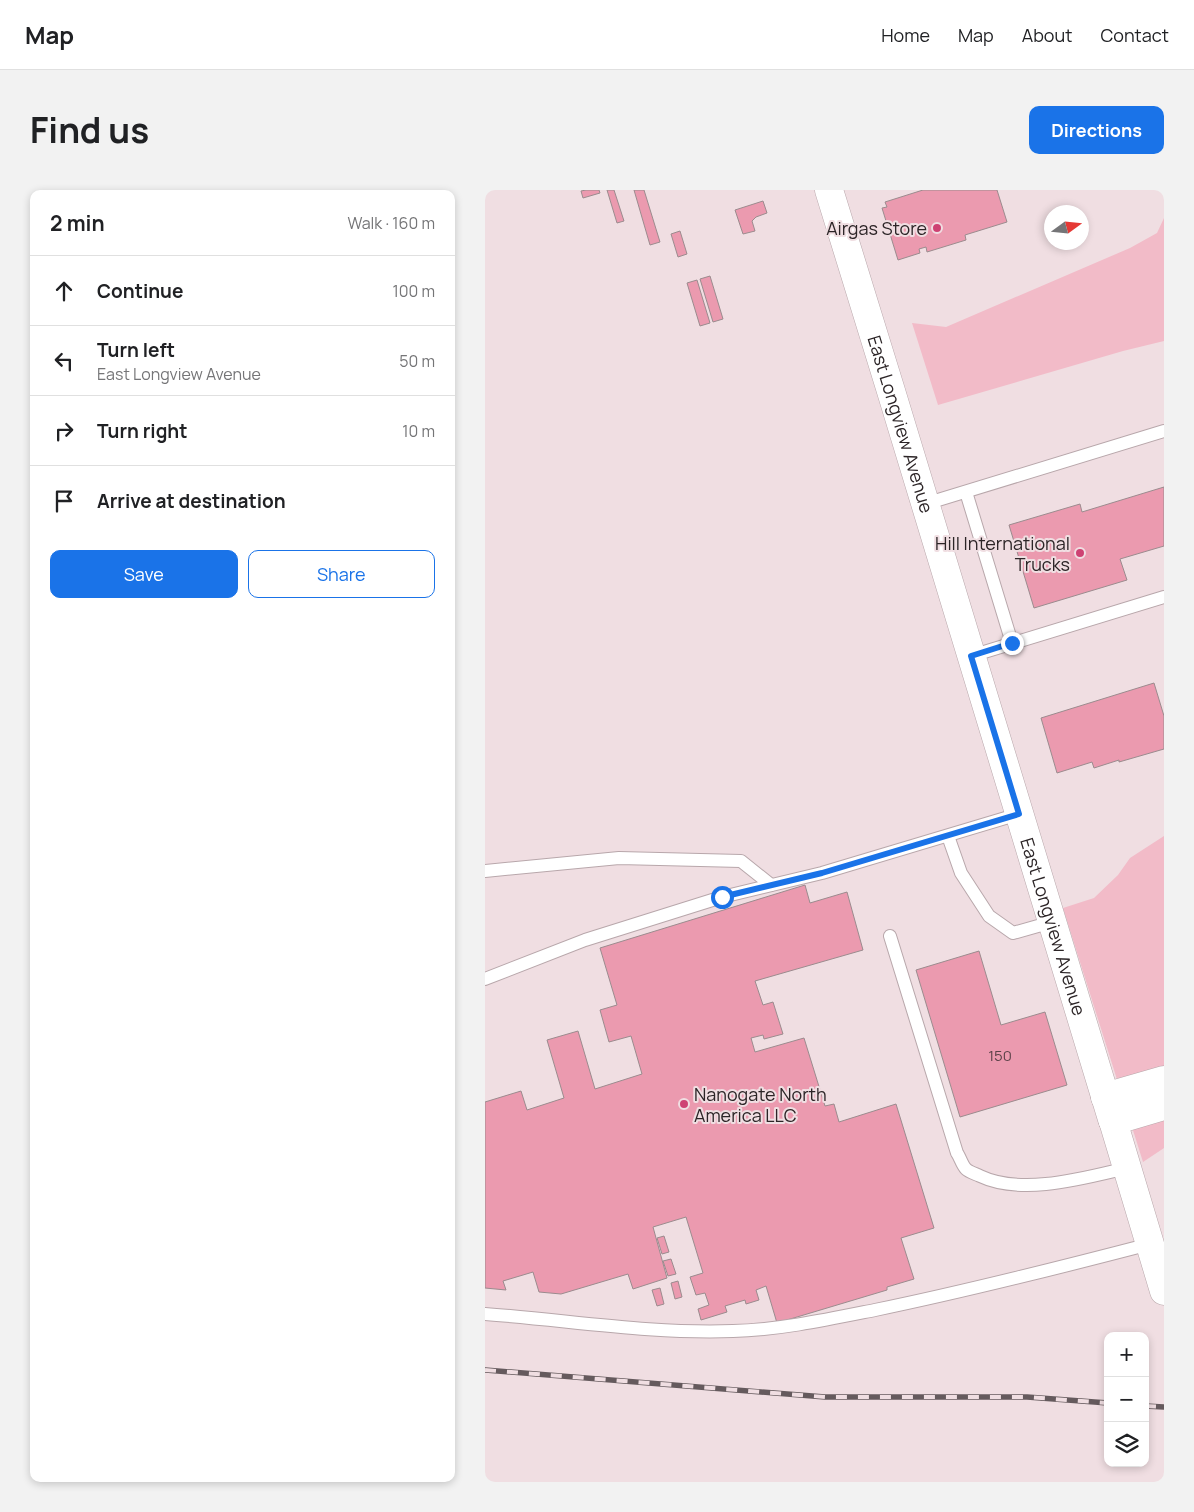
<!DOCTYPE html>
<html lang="en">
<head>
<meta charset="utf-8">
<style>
  body { margin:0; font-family:Manrope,sans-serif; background:#f2f2f2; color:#202124 }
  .controls { position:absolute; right:15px; bottom:15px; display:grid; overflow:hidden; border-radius:10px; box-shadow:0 2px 8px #0003 }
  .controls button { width:45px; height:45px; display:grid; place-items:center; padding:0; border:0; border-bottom:1px solid #e0e0e0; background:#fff; color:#202124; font:25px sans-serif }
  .compass { position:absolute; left:559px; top:15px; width:45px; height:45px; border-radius:50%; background:#fff; box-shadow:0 2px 8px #0003; rotate:75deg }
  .stop { position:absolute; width:15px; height:15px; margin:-11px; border:4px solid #1a73e8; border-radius:50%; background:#fff }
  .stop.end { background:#1a73e8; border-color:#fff; box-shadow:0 1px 5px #0008 }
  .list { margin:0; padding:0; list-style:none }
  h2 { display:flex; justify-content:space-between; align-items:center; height:65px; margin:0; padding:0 20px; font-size:21px }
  h2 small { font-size:16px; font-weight:400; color:#757577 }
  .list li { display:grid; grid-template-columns:32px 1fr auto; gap:15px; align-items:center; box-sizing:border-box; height:70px; padding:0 20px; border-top:1px solid #e0e0e0 }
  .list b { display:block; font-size:19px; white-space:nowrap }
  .list p { margin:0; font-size:16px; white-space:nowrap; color:#757577 }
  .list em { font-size:16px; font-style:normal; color:#757577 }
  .actions { display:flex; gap:10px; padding:15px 20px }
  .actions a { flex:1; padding:11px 0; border:1px solid #1a73e8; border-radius:10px; text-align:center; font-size:18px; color:#1a73e8 }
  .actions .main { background:#1a73e8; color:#fff }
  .icon { flex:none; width:28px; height:28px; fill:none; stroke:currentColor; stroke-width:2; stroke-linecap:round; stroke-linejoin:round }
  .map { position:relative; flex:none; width:679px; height:1292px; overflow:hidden; border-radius:10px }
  header { display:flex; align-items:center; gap:30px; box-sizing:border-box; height:70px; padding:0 25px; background:#fff; border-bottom:1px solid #e0e0e0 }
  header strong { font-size:24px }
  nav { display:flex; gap:28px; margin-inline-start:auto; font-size:18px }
  .intro { display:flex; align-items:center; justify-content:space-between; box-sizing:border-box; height:120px; padding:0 30px }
  h1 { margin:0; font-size:35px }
  .button { padding:12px 22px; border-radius:10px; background:#1a73e8; color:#fff; font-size:18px; font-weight:700 }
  main { display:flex; gap:30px; padding:0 30px }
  aside { flex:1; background:#fff; border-radius:10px; box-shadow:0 2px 8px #0003 }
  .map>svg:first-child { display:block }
  .green { fill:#f2bbc8 }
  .building { fill:#eb9aaf; stroke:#9b8b8e }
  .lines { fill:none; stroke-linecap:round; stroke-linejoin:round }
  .service-casing { stroke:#b8a7ab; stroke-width:14 }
  .secondary-casing { stroke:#b8a7ab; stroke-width:29 }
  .primary-casing { stroke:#b8a7ab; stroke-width:29 }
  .motorway-casing { stroke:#b8a7ab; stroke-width:29 }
  .service { stroke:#fff; stroke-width:12 }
  .secondary { stroke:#fff; stroke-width:28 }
  .primary { stroke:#fff; stroke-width:28 }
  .motorway { stroke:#fff; stroke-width:28 }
  .rail-casing { stroke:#655a5d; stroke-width:5.5 }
  .rail { stroke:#f0dee2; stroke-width:4; stroke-dasharray:11; stroke-linecap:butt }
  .route { stroke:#1a73e8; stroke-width:6 }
  .poi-dot { fill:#ce4273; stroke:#f0dee2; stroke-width:2 }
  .labels { text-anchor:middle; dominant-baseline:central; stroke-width:4; stroke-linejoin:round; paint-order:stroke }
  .number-label { font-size:15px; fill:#5c4249 }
  .poi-label { font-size:18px; fill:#2c2527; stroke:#f0dee2; text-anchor:end }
  .street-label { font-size:18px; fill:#2c2527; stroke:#f0dee2 }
</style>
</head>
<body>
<header>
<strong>Map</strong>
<nav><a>Home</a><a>Map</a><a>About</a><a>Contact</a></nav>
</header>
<div class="intro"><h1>Find us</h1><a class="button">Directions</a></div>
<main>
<aside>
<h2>2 min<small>Walk · 160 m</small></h2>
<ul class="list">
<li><svg class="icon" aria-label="ahead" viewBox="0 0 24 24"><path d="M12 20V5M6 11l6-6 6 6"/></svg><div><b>Continue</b></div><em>100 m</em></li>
<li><svg class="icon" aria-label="left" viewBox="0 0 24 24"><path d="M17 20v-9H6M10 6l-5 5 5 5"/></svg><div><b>Turn left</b><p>East Longview Avenue</p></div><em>50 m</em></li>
<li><svg class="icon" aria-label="right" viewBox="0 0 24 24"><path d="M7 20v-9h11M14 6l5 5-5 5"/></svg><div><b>Turn right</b></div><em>10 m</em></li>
<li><svg class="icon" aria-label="arrive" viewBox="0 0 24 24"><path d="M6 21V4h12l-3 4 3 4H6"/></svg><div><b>Arrive at destination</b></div></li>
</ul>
<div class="actions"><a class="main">Save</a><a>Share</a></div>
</aside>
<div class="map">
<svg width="679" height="1292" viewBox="0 0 679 1292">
  <rect width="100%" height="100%" fill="#f0dee2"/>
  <!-- green -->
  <g class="green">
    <polygon points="679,28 679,151 638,161 453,215 427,133 461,137 645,58 672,43"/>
    <polygon points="679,646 679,958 658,972 578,718 609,708 633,685 645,668"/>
  </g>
  <!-- building -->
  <g class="building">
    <polygon points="101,0 114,0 115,3 98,8 96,1"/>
    <polygon points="122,0 129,0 139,31 132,33"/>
    <polygon points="149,0 159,0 175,52 165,55"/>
    <polygon points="438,0 512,0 522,32 480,45 481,50 442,62 441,57 434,59 435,63 413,70 397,18 402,17 400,12"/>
    <polygon points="278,11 282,23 271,27 267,31 270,41 258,44 250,20"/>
    <polygon points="195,41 202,64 193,67 186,44"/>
    <polygon points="225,86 238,129 228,132 215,89"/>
    <polygon points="212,90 225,133 215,136 202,93"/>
    <polygon points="679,297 679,356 635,369 642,390 549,418 524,335 595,314 597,322"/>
    <polygon points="669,493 679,526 679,559 634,572 634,570 609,578 607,572 572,583 556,528"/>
    <polygon points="320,695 325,713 362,702 378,760 270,791 278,815 288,812 298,844 279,849 278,845 266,848 270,862 319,848 340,916 349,914 354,932 411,914 449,1038 416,1048 429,1089 402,1097 402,1100 292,1133 281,1096 271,1100 274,1110 261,1114 260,1110 240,1116 242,1122 216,1130 213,1119 224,1115 220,1103 211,1105 205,1087 218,1083 201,1027 168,1037 182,1088 148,1099 143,1084 76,1104 54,1102 48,1082 18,1091 21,1100 0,1098 0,912 36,901 42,920 79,908 62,850 93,841 110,899 157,884 146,846 124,852 115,820 132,815 115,758"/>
    <polygon points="494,761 516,835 560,822 582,895 475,927 431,780"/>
    <polygon points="179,1046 184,1062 177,1064 172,1048"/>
    <polygon points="186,1069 191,1084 183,1086 178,1071"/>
    <polygon points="193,1091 197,1107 190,1109 186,1093"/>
    <polygon points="175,1098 179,1114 172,1116 167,1100"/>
  </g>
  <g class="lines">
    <defs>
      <g id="service">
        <polyline points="481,302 527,453"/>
        <polyline points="440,314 679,241"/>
        <polyline points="486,466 679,407"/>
        <polyline points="463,646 476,683 504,726 528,743 567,732"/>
        <polyline points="0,681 134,668 256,671 286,695"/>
        <path d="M405,746L472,963C475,967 477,975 481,979C484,982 491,984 495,986C537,1006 599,988 642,978"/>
        <polyline points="0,789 100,750 237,707 337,683 534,624"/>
        <path d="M0,1124C83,1130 165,1144 248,1141C294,1140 345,1129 390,1120C482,1101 573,1078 665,1054"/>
      </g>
      <polyline id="secondary" points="628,931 679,1101"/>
      <g id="primary">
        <path id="s1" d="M344,0L406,201L627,929"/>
      </g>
      <g id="motorway">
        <polyline points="620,907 679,890"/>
        <polyline points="628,931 679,916"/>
      </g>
    </defs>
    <!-- service casing -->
    <use href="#service" class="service-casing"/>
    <!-- secondary casing -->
    <use href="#secondary" class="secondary-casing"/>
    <!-- primary casing -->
    <use href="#primary" class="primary-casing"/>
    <!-- motorway casing -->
    <use href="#motorway" class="motorway-casing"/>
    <!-- service -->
    <use href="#service" class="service"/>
    <!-- secondary -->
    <use href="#secondary" class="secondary"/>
    <!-- primary -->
    <use href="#primary" class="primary"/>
    <!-- motorway -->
    <use href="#motorway" class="motorway"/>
    <defs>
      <g id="rail">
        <polyline points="0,1180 340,1207 542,1207 623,1213"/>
        <polyline points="660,1216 679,1217"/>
      </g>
    </defs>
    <!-- rail casing -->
    <use href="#rail" class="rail-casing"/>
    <!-- rail -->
    <use href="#rail" class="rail"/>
  </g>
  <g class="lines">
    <!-- route -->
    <polyline class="route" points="237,707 337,683 534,624 486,466 527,453"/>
  </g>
  <!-- markers -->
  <g class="poi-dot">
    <circle cx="452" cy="38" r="5"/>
    <circle cx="595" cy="363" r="5"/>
    <circle cx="199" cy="914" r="5"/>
  </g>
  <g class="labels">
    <!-- number labels -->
    <g class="number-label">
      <text x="515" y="865">150</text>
    </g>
    <!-- poi labels -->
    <g class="poi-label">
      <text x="442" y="38">Airgas Store</text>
      <text x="585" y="353">Hill International<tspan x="585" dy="21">Trucks</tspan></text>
      <text x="209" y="904" text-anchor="start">Nanogate North<tspan x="209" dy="21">America LLC</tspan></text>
    </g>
    <!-- street labels -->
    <g class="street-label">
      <text stroke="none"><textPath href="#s1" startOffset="245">East Longview Avenue</textPath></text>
      <text stroke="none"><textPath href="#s1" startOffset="770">East Longview Avenue</textPath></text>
    </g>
  </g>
</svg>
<div class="controls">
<button>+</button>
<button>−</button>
<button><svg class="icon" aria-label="layers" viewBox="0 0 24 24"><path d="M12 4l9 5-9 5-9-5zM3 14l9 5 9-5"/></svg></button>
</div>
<svg class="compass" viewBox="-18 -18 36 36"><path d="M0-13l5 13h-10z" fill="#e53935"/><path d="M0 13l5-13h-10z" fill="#757577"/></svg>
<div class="stop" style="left:237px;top:707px"></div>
<div class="stop end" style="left:527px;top:453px"></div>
</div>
</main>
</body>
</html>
